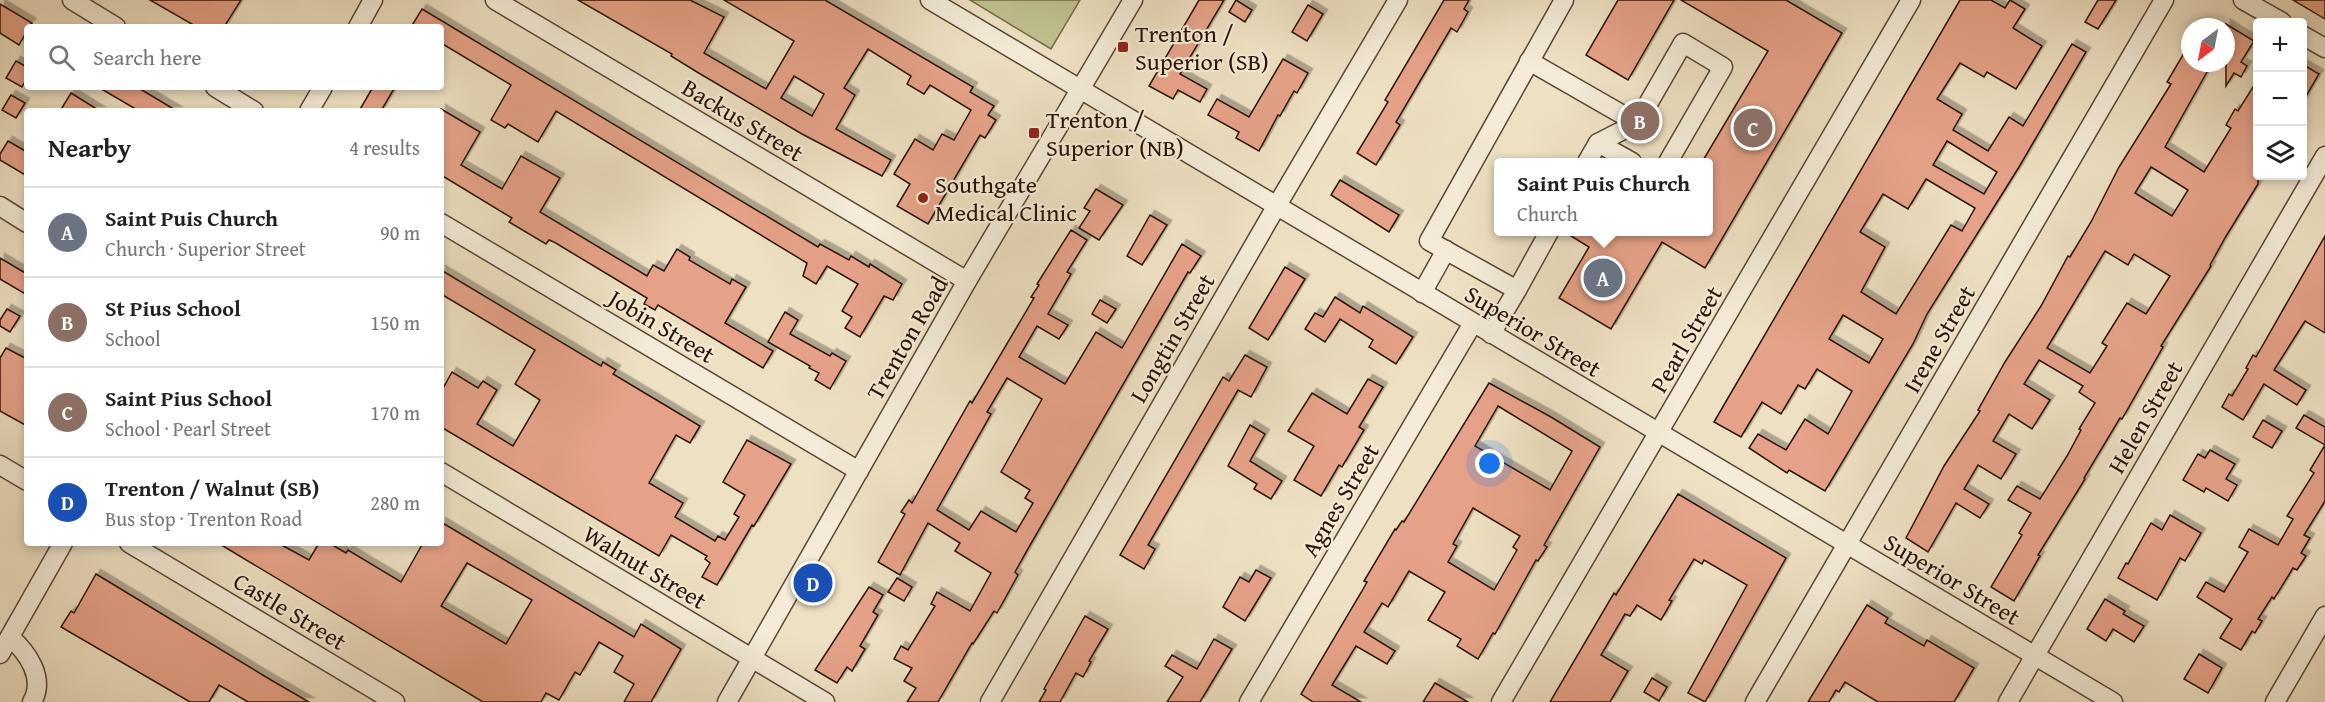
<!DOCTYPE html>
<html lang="en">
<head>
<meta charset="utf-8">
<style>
  body { margin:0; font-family:"Gentium Book Plus",serif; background:#f6f6f6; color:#202124 }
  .controls { position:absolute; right:18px; top:18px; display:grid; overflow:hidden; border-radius:6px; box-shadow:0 3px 9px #0003 }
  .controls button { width:54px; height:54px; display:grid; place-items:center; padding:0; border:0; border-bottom:2px solid #e0e0e0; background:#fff; color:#202124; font:30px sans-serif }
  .compass { position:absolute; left:2181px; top:18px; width:54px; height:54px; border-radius:50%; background:#fff; box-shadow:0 3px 9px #0003; rotate:212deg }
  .you { position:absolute; left:1490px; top:464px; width:21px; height:21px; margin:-15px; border:4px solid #fff; border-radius:50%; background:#1a73e8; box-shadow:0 0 0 9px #1a73e833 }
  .badge { display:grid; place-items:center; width:39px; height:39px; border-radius:50%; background:#b45309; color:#fff; font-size:20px; font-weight:700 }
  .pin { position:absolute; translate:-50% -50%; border:3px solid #fff; box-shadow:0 2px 6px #0006 }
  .popup { position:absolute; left:1494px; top:158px; width:219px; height:78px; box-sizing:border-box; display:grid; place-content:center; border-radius:6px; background:#fff; filter:drop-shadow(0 2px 4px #0005); font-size:20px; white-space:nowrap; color:#757577 }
  .popup b { font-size:22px; color:#202124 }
  .popup::after { content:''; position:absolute; left:50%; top:100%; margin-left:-12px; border:12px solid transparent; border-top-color:#fff }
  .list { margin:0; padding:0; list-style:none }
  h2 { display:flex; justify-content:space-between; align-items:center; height:78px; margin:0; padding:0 24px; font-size:26px }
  h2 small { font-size:20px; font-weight:400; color:#757577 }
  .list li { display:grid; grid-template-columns:39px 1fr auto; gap:18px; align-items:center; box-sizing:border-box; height:90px; padding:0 24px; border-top:2px solid #e0e0e0 }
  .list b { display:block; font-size:22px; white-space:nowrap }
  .list p { margin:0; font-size:20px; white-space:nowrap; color:#757577 }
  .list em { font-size:20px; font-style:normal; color:#757577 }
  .icon { flex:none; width:33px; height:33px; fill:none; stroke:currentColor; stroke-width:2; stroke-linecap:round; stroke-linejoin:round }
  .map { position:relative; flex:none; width:2325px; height:702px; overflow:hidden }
  .search { position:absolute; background:#fff; box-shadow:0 3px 9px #0003; left:24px; top:24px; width:420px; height:66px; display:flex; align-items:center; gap:15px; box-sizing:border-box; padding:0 21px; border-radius:6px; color:#757577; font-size:22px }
  .panel { position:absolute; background:#fff; box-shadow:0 3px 9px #0003; left:24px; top:108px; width:420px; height:438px; border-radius:6px }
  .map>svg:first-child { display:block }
  .green { fill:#c0c18f; stroke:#766a4b; stroke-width:1.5 }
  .building { fill:#e6a288; stroke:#2b1207; stroke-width:1.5; fill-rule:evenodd; filter:url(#shadow) }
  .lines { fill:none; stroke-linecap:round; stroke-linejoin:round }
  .minor-casing { stroke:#5c4636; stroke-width:21 }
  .minor { stroke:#f4ecd8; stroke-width:18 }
  .poi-dot { fill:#8f2418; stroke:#f4ecd8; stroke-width:2 }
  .labels { text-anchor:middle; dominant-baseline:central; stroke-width:4.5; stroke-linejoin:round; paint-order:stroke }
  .poi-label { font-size:24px; fill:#2b1207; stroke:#f4ecd8; text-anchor:start }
  .street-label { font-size:24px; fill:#2b1207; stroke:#f4ecd8 }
</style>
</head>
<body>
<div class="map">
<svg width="2325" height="702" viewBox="0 0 2325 702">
  <defs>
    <filter id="shadow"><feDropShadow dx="4.5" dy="-4.5" stdDeviation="0" flood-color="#0004"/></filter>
  </defs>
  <rect width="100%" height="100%" fill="#eee1c3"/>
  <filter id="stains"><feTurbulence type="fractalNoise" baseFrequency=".00333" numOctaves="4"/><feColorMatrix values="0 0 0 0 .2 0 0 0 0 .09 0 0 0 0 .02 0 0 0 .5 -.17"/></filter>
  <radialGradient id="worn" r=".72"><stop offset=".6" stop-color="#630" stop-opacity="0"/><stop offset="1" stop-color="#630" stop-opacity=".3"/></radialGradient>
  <!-- green -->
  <polygon class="green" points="970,0 1080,0 1051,49"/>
  <!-- building -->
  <g class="building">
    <polygon points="150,0 241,0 224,27 197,27"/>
    <path d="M578,0H690L724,17L704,53L766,89L794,41L724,0H825L973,87L970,92L994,106L988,115L996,120L985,138L980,135L928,224L897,206L910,184L894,174L915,139L933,150L942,134L954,140L971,110L930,85L924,94L907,84L911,76L868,49L844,88L855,95L836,129L891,160L882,176L802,134L697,72L671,56L672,54ZM794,76L824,94L812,116L781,98Z"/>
    <polygon points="1199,0 1224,0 1180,74 1207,89 1200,102 1178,90 1173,99 1149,86"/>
    <polygon points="1236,0 1252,10 1245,22 1229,12"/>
    <polygon points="1444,0 1469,0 1464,9 1468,12 1457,32 1451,28 1396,122 1400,125 1376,165 1357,153 1388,102 1385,100"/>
    <polygon points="1618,0 1674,0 1628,80 1586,55"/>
    <polygon points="1681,0 1786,0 1842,33 1705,268 1662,242 1611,329 1559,298 1589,247 1563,231 1708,231 1708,162 1702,162 1768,51"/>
    <path d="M1960,0H1991L2005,8L2010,0L2025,9L2013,28L2042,46L2016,89L1987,72L1984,77L1960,63L1937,99L1962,114L1953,130L1988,151L2009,117L2023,126L2072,44L2086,52L2019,167L1927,314L1913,344L1825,491L1789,470L1787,473L1749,448L1758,434L1786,450L1805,419L1828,434L1852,391L1817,369L1805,389L1798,385L1781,414L1762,402L1741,437L1714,422ZM1947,141L1997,172L1984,194L1933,165ZM1926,179L1975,208L1962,231L1951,225L1896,314L1861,292L1885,247L1860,232L1883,194L1908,209ZM1843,315L1883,339L1869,363L1829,339Z"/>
    <polygon points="2098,0 2116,0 2098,29 2085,22"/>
    <polygon points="2293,0 2325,0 2325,19"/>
    <polygon points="0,4 32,23 27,27 27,31 19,45 0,33"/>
    <polygon points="1308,5 1323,14 1307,41 1292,32"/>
    <polygon points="422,9 818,247 820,244 849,260 851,256 869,267 870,264 902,284 893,300 884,296 860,337 845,328 852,317 842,311 858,284 827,266 816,284 803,276 807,263 556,111 538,142 508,124 505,128 491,120 511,85 441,43 441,27 411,27"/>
    <polygon points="2226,24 2254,41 2241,62 2247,66 2241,77 2234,73 2226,86"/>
    <path d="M2190,43V63H2212L2165,147L2204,172L2231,128L2226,125L2235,109L2238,111L2258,79V184L2225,238L2210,265L2211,266L2161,346L2163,347L2122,419L2120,418L2084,478L2085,479L2038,555L2040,556L2014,601L1991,587L2022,535L2019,533L2031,513L2008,500L2017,486L2040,499L2067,456L2081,430L2079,429L2095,403L2079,392L2083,386L2039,360L2024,384L2050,400L2032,429L2009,414L1993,441L2016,454L2001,479L1978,465L1964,489L1989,504L1980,518L1956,503L1928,552L1906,538L1944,466L1980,411L1978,410L2005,362L2041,306L2068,256L2070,257L2091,222L2119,167L2171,84L2167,82ZM2151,167L2188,190L2172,216L2135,193ZM2105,251L2128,265L2134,254L2170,276L2146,314L2127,303L2102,343L2107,346L2090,373L2047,348Z"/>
    <polygon points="1283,59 1308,73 1297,93 1294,91 1280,116 1278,115 1259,151 1236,138 1239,132 1208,115 1217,99 1249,117"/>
    <polygon points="16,61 27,67 27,78 22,87 6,78"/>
    <polygon points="2302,64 2319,74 2302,103"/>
    <polygon points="98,87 137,87 177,111 139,111"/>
    <polygon points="373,87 395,87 381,111 359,111"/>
    <polygon points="71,93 100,111 60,111"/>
    <polygon points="11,95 25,103 16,118 2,110"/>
    <polygon points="441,109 480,132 461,165 502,189 521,156 560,178 540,212 647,276 653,265 664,271 677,249 690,257 689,260 730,284 732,279 746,287 725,323 773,351 763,368 658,305 655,310 644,304 647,298 637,292 554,242 549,240 546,244 509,222 512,218 441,175"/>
    <polygon points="8,141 27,152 27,176 0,160 0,154"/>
    <polygon points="1340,180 1399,215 1389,232 1331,195"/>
    <polygon points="1096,189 1123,205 1099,240 1079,228 1090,211 1084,208"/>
    <polygon points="1150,215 1167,225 1142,265 1127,256"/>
    <path d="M1071,230L1087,240L1067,272L1071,274L1048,314L1068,325L1059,339L1037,326L1019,357L1065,384L1096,332L1122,348L1182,244L1201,256L1190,273L1188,272L1029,547L1015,572L1018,575L997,613L994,611L973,644L972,643L938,702H907L916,688L904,681L912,668L894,659L901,646L908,650L935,606L931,604L937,592L970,611L991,573L955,551L960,543L928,523L900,575L878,562L905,514L901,512L909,500L912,503L970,401L972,403L1034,298L1031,297L1039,285L1037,284ZM1007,378L1042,399L1001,472L1030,490L1025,498L1033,503L1016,532L981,511L969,530L937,510L991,414L987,412Z"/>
    <polygon points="2325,236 2325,333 2305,321 2274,370 2306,390 2297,405 2264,384 2243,420 2222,407 2229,394 2232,396 2248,369 2246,368 2253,355 2256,357"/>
    <polygon points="0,258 27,274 27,295 0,279"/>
    <polygon points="1285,267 1305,279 1268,340 1249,328"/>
    <polygon points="441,270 601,366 603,362 616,370 613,374 700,426 690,443 676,435 649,483 683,503 675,517 715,541 718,536 725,540 739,517 734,514 745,495 723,482 747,440 791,464 754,526 752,525 717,585 702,577 710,563 705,559 707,556 671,535 659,556 441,427 441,392 452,372 478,388 483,381 497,390 477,424 513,446 540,400 515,384 535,350 441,294"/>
    <polygon points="1335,297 1360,313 1363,306 1413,337 1396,364 1369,347 1373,340 1340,319 1325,342 1305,329 1315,313 1323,317"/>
    <polygon points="1100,300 1116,309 1107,323 1092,314"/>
    <polygon points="7,309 20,316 10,332 0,326 0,320"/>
    <polygon points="785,312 798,320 790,334 830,356 832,353 846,361 830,389 815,380 819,373 809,368 810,366 768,342"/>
    <polygon points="6,348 27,359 27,426 0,411 0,358"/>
    <polygon points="1245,355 1267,367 1251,397 1238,390 1148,545 1155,549 1144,569 1120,555 1223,377 1229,381"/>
    <polygon points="1368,379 1383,387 1359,427 1364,430 1342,467 1339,465 1321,496 1294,480 1314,446 1288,431 1312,393 1347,414"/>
    <path d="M1489,383L1551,417L1600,447L1544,545L1547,547L1538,561L1536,560L1495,634L1493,633L1478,659L1457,646L1461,639L1428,620L1445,592L1409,571L1388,607L1382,603L1364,632L1395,651L1387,664L1356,646L1332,685L1361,702H1313L1301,694L1362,591L1367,582L1364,581L1395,529L1396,530L1402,521L1404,522ZM1498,406L1572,451L1550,490L1475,446ZM1473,508L1520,536L1513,547L1517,550L1494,590L1448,562L1457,546L1453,544Z"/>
    <polygon points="2304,415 2325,427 2325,445 2296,428"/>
    <polygon points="2263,420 2282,431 2272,448 2253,437"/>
    <polygon points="1250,425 1265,434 1250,461 1282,481 1271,499 1254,489 1257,484 1228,466"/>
    <polygon points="2325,445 2325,501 2304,535 2310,538 2301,553 2306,556 2297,570 2293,568 2274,599 2272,597 2258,619 2262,621 2255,633 2252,631 2241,650 2220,638 2232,619 2197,597 2206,582 2224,592 2248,552 2239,547 2249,529 2278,545 2293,519 2287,516 2314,473 2310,470"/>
    <polygon points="2210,450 2235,464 2226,479 2237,485 2228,501 2206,488 2204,492 2183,480 2198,454 2205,458"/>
    <polygon points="1678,494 1786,558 1705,702 1688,693 1747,585 1704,560 1702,564 1694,559 1669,600 1672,601 1661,620 1637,605 1630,616 1625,614 1601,655 1628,671 1610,702 1550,702 1614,593 1616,595"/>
    <polygon points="2170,515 2201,533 2185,561 2180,558 2157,600 2118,578 2126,563 2128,564 2151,523 2162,530"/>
    <path d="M441,522L634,637L641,624L681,649L651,702H624L634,684L614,672L623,656L599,642L580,675L575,672L559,700L546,693L541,702H483L218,543H278L309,560L319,543H329L346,553L348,550L401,582L423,543H441ZM467,563L532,600L506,644L441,606Z"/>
    <polygon points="1256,570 1271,578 1245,621 1223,607 1240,577 1249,582"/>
    <polygon points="96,574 271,680 309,702 248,702 219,685 209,702 190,702 61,627 71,611 74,613"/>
    <polygon points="897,578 912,587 904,601 888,592"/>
    <polygon points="869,587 883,595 873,612 878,615 860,646 865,649 852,671 847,667 837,683 815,670"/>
    <polygon points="2105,599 2125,611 2123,614 2144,626 2134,642 2113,629 2106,641 2087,629"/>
    <polygon points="1867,605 1888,618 1885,623 1924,646 1927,640 1974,668 1954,702 1878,702 1845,682 1839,692 1836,690 1829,702 1808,702"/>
    <polygon points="1085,616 1108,629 1089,661 1091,662 1083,677 1076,673 1060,702 1039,702 1046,690 1044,689"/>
    <polygon points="1214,639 1232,649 1200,702 1167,702 1183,677 1165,666 1172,655 1197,669"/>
    <polygon points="2199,654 2222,668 2208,693 2184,679"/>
    <polygon points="1652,678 1667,687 1659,701 1644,692"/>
    <polygon points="1435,683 1468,702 1423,702"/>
  </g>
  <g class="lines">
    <defs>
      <g id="minor">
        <polyline points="72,0 116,27"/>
        <polyline points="495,0 967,281"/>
        <polyline points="930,0 2113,702"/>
        <polyline points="2243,0 2282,22"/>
        <polyline points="358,27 373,0"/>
        <polyline points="2302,35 2325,48"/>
        <polyline points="1529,61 1637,123"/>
        <polyline points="215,87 254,111"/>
        <polyline points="309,111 323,87"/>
        <polyline points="1598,143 1632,162"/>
        <polyline points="1587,162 1598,143 1637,123 1683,43 1723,67 1668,162"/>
        <polyline points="0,206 27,223"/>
        <polyline points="441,223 859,471"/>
        <polyline points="1549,232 1517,290 1429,241 1564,0"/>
        <polyline points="1422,293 1446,250"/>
        <polyline points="1491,334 1517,290"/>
        <polyline points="0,465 27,481"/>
        <polyline points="441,472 825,702"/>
        <polyline points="129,543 395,702"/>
        <path d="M10,637C27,652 46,678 32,702"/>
        <polyline points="0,654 63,543"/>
        <polyline points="727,702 967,281 1133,0"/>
        <polyline points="990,702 1276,207 1398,0"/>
        <polyline points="1249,702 1473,323"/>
        <polyline points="1501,702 1911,0"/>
        <polyline points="1755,702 2164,0"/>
        <polyline points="2008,702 2325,156"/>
        <polyline points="2275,702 2325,616"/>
      </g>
    </defs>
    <!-- minor casing -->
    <use href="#minor" class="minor-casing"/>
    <!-- minor -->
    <use href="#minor" class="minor"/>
  </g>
  <!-- markers -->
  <g class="poi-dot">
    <rect x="1117" y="41" width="12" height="12" rx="3"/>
    <rect x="1028" y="127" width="12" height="12" rx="3"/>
    <circle cx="923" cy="198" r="6"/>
  </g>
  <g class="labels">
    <!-- poi labels -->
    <g class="poi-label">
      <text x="1135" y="33">Trenton /<tspan x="1135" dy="28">Superior (SB)</tspan></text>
      <text x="1046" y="119">Trenton /<tspan x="1046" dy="28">Superior (NB)</tspan></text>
      <text x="935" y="184">Southgate<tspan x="935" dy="28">Medical Clinic</tspan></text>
    </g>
    <!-- street labels -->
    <g class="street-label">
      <text transform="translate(743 120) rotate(31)">Backus Street</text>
      <text transform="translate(662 326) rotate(31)">Jobin Street</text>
      <text transform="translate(1533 331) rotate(31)">Superior Street</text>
      <text transform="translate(907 338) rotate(-60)">Trenton Road</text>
      <text transform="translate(1172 338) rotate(-60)">Longtin Street</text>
      <text transform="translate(1686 339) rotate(-60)">Pearl Street</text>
      <text transform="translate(1939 339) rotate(-60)">Irene Street</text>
      <text transform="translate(2145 417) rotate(-60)">Helen Street</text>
      <text transform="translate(1340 500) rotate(-59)">Agnes Street</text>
      <text transform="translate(645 567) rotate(31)">Walnut Street</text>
      <text transform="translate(1952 579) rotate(31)">Superior Street</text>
      <text transform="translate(290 611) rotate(31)">Castle Street</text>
    </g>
  </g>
  <rect width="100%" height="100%" filter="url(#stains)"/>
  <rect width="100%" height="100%" fill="url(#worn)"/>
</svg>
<div class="controls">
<button>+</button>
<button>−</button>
<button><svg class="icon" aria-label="layers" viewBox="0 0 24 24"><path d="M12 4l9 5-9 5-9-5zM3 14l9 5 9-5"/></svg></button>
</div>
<svg class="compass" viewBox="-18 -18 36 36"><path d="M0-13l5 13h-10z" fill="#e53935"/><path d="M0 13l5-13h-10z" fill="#757577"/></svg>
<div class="you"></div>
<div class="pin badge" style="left:1603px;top:278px;background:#6b7280">A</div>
<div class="popup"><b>Saint Puis Church</b>Church</div>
<div class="pin badge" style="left:1640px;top:121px;background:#8d6e63">B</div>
<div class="pin badge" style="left:1753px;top:128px;background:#8d6e63">C</div>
<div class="pin badge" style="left:813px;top:583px;background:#1a4fb4">D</div>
<div class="search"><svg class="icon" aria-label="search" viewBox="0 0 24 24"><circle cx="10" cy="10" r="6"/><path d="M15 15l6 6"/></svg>Search here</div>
<section class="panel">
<h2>Nearby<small>4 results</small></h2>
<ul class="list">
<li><span class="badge" style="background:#6b7280">A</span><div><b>Saint Puis Church</b><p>Church · Superior Street</p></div><em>90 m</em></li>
<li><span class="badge" style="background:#8d6e63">B</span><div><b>St Pius School</b><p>School</p></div><em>150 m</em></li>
<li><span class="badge" style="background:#8d6e63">C</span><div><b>Saint Pius School</b><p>School · Pearl Street</p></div><em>170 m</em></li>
<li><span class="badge" style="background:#1a4fb4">D</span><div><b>Trenton / Walnut (SB)</b><p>Bus stop · Trenton Road</p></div><em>280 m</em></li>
</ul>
</section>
</div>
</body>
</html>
